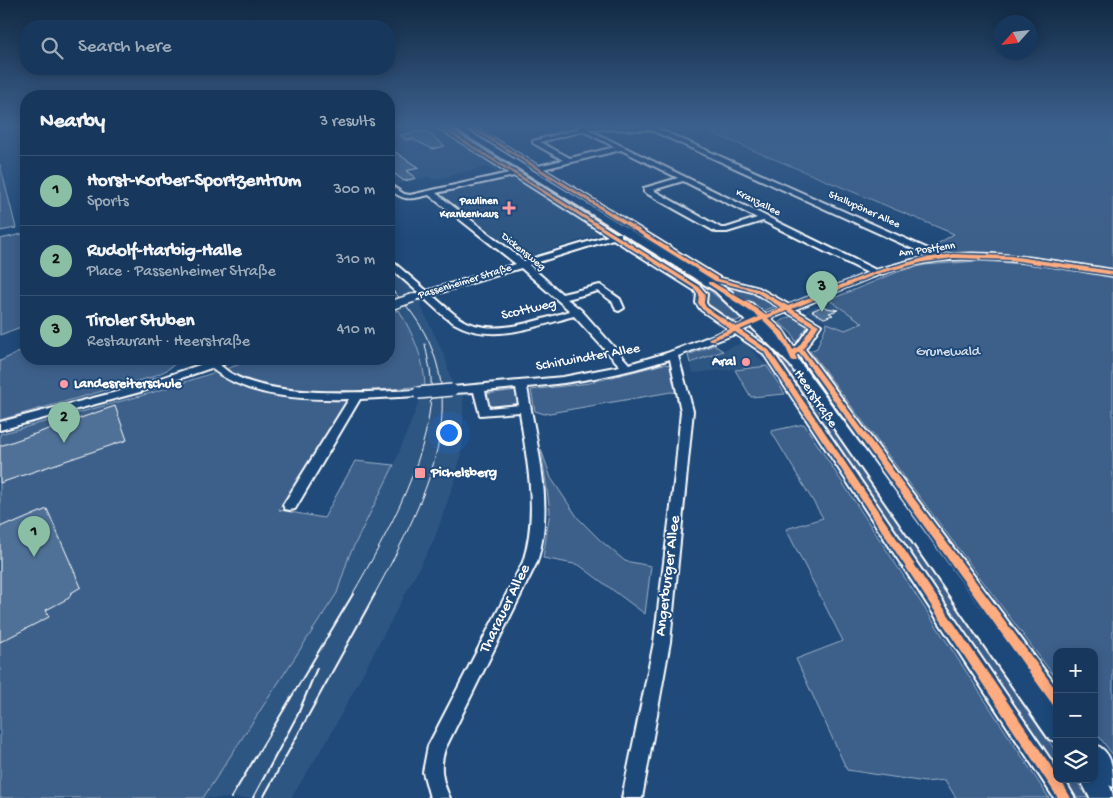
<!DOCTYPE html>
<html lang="en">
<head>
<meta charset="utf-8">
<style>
  body { margin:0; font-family:"Gochi Hand",sans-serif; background:#203f62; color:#f1f3f6 }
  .controls { position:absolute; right:15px; bottom:15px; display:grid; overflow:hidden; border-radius:10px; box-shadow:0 2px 12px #0003 }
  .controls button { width:45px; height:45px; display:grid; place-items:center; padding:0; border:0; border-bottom:1px solid #365272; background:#17385c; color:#f1f3f6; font:25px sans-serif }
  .compass { position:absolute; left:993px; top:15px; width:45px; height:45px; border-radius:50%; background:#17385c; box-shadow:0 2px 12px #0003; rotate:243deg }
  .you { position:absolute; left:448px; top:432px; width:18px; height:18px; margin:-12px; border:4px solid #fff; border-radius:50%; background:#1a73e8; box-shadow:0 0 0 8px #1a73e833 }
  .badge { display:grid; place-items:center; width:32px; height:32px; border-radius:50%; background:#8abfa5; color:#111; font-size:16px; font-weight:700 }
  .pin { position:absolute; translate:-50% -41px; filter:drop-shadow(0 1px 2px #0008) }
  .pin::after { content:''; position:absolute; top:26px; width:18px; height:15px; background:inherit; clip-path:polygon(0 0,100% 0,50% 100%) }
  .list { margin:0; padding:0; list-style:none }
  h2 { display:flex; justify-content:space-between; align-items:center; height:65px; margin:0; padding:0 20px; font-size:21px }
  h2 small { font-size:16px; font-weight:400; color:#9eacbb }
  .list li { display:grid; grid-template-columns:32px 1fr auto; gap:15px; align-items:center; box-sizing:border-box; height:70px; padding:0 20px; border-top:1px solid #365272 }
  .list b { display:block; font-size:19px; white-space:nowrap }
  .list p { margin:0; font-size:16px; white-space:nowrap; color:#9eacbb }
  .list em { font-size:16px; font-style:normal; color:#9eacbb }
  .icon { flex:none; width:28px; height:28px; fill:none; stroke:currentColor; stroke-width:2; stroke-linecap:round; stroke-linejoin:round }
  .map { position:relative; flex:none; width:1113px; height:798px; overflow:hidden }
  .search { position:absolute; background:#17385c; box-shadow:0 2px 12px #0003; left:20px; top:20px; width:375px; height:55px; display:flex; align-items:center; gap:12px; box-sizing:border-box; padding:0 18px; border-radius:20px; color:#9eacbb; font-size:19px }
  .panel { position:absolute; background:#17385c; box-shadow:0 2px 12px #0003; left:20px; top:90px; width:375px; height:275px; border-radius:20px }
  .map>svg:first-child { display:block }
  .built { fill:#2e5683 }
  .green { fill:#3c618b; stroke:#9eb0c5 }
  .building { fill:#507197; stroke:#fff }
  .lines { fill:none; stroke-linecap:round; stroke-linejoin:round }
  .minor-casing { stroke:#fff; stroke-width:4 }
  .major-casing { stroke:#fff; stroke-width:4 }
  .minor { fill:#1f4a7a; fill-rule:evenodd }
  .major { fill:#1f4a7a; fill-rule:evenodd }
  .tram-far1 { stroke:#fff; stroke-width:1 }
  .tram { stroke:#fff; stroke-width:2 }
  .minor-bridge-far1-casing { stroke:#fff; stroke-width:11; stroke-linecap:butt }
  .minor-bridge-casing { stroke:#fff; stroke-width:14; stroke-linecap:butt }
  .minor-bridge-far1 { stroke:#1f4a7a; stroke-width:8 }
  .minor-bridge { stroke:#1f4a7a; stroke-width:11 }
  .cycleway-casing { stroke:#1f4a7a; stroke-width:3 }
  .cycleway { fill:#ffac80; fill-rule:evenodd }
  .poi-dot { fill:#ff9aa2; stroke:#1f4a7a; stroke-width:2 }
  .labels { text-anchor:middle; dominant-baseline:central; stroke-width:4; stroke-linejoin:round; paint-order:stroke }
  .far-poi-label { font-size:11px; font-weight:bold; fill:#fff; stroke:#1f4a7a; text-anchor:end }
  .far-street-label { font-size:11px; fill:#fff; stroke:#1f4a7a }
  .street-label { font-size:14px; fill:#fff; stroke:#1f4a7a }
  .park-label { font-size:14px; fill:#d8dfe8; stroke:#1f4a7a }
  .poi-label { font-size:14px; font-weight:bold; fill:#fff; stroke:#1f4a7a; text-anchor:start }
  .near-street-label { font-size:16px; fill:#fff; stroke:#1f4a7a }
</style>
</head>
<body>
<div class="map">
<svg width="1113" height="798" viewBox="0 0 1113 798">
  <rect width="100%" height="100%" fill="#1f4a7a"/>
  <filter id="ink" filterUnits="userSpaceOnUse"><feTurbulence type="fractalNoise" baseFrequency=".02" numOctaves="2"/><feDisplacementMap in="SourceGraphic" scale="10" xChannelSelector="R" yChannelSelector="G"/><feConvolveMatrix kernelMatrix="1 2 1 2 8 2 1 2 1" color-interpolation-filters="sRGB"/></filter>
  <g filter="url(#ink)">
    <!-- built -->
    <g class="built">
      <polygon points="434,126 504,173 498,174 486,167 433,180 429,177 395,185 389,181 389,146 401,143 391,135"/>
      <polygon points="510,177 527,185 600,234 527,257 517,255 440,195"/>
      <polygon points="389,268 414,287 415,290 412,291 423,302 420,304 445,357 453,387 463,393 463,442 456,477 434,540 328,739 291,798 203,798 337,593 349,556 394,465 425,386 424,369 418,346 399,310 389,313"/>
      <polygon points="829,300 864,323 845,330 827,323 807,312 806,310"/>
      <polygon points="744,342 767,366 693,373 690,363"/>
    </g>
    <!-- green -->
    <g class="green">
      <polygon points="441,126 450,126 531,178 523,175 540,185 551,189 615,231 612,232"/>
      <polygon points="695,126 1113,126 1113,755 1094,730 1094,652 1057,652 1057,680 810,351 817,348 827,323 845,330 863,323 829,300 900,271 925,265 979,261 1027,264 1005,255 936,252 929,249 954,234"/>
      <polygon points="0,164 16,228 0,231"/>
      <polygon points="605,214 719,282 743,287 779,305 763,311 765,313 761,312"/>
      <polygon points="26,233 26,325 0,335 0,239"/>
      <polygon points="630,238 697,280 743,318 732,323 705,305 705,297 624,240"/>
      <path d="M399,310C413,335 424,357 425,386L356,392L279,510L324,518L355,461L394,465L349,556L337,593L203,798H0V434L151,393L256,359H389V313Z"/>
      <polygon points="795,314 809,325 797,344 792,334 779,322"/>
      <polygon points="756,336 774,355 777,354 789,365 810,397 802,398 752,337"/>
      <polygon points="714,345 723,351 690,363 688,355"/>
      <polygon points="26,349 26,359 181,359 167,370 152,377 0,420 0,361"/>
      <polygon points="664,364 671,365 677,393 671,392 544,414 535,411 531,390 589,383"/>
      <polygon points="767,366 785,394 751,397 735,370"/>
      <polygon points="517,390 519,405 488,408 485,394"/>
      <polygon points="809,405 817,405 1057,753 1057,776"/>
      <polygon points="804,424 1049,798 956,798 945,780 925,782 847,770 796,659 843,641 786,529 823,518 771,431"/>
      <polygon points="541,449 551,478 578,518 600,540 625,561 651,566 645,614 579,565 543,558 550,511"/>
      <polygon points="1059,779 1075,779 1088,798 1071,798"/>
    </g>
    <!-- building -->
    <g class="building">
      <polygon points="421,131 427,132 445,146 433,149 412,139 406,140 400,135"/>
      <polygon points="389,148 419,168 406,171 416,178 404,181 392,172 389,173"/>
      <polygon points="823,306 827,308 838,310 829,313 833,315 824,318 812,311"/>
      <polygon points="115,406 127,440 0,483 0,446"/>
      <polygon points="47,509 81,587 71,593 69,598 46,610 49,617 0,642 0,527 11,522 12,524"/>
    </g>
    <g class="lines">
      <defs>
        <g id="minor">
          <path d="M436,126H443L615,233H621V237L700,286L707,294L706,303L708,306L737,326L781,308L753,292L714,282L466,126H473L538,166L563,160L533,143V141L578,129V126L654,127L942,255C999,249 1057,262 1113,270V276C1046,265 976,250 909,266C870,275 833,294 795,309L821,325L805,349L1057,687V709L1051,707L798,354L792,357L787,354L797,345L810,326L787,312L743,330L771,349L1057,769V779H1064L1075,798H1054L763,353L735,334L678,356L693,411L670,642L642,798H622L654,642L675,475L681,411L670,359C623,374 576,383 527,387C536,444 555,505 537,562L445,749C439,767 442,781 450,798H430L423,772L428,746L523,562C539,511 527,464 520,412L480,415L474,392L452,393L446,390L452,387L563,377L620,366L574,316C537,326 491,345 454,323C443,317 433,306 424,298L410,300V296L419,293L389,267V260L392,261L427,291L516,264L429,195C410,199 405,202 389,189V184L404,194L410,195L509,173ZM587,129L651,130L931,257L912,260L876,270ZM583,131L615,147L570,158L540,142ZM621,150L678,178L644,188V192L716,232H727L763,221L868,273L789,305L759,288L720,278L543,169ZM514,176L608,236L524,261L436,193ZM683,181L757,218L726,228H721L653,190ZM613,239L694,290L697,294L696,303L701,310L729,329L667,353L629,364L581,310L567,299L598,291L613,302L616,310L619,311L624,308L620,299L600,285L562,294L529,265ZM521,268L570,311C538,320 490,339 459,318C450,311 441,303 432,295ZM516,388L519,405L489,408L485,391Z"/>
          <path d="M217,359H232L231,361L220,365C224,368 228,372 232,374C274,399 370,392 418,390L424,393L418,396L360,399L295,509L290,510L285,509L283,505L349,399C303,400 248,398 211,368L140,392L0,430V422L132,388Z"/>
          <path d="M1094,744C1113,752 1113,769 1113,787C1094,779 1094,762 1094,744Z"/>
        </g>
        <g id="major">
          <polygon points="451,126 460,126 732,292 732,296 742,304 747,302 751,303 782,329 796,350 793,353 1057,712 1057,742 1049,739 790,365 715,291"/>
          <path d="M1094,769C1104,773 1113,788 1113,798H1090L1080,779H1094Z"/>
        </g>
      </defs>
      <!-- minor casing -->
      <use href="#minor" class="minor-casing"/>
      <!-- major casing -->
      <use href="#major" class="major-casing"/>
      <!-- minor -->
      <use href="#minor" class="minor"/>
      <!-- major -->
      <use href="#major" class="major"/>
      <!-- tram-far1 -->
      <g class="tram-far1">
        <path d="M352,595C387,534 435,451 431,378C430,367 427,355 425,344"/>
        <path d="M374,595C429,494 488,382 389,287"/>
      </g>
      <!-- tram -->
      <g class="tram">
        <polyline points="231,798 353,594"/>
        <polyline points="253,798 298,714 317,668"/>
        <polyline points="263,798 375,594"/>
      </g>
      <defs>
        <polyline id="minor-bridge-far1" points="389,306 413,298"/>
        <polyline id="minor-bridge" points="418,393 452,390"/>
      </defs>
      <!-- minor-bridge-far1 casing -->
      <use href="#minor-bridge-far1" class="minor-bridge-far1-casing"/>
      <!-- minor-bridge casing -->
      <use href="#minor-bridge" class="minor-bridge-casing"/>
      <!-- minor-bridge-far1 -->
      <use href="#minor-bridge-far1" class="minor-bridge-far1"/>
      <!-- minor-bridge -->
      <use href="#minor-bridge" class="minor-bridge"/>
      <defs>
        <path id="cycleway" d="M437,126H442L699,287L705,294L704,303L706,307L736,327L759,317L708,284V282H712L750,304L765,315L782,308L754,291L715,281L467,126H472L719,279L758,289L788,306L873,272L924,258L954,254L1011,256L1113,271V275L1011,260L954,258L924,262L877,274L792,309L819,325L803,349L1057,691V706L1053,705L799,352L795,355L797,360L796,361H792L785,346L778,335L763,320L740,330L769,350L1057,775V779H1060L1071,798H1058L764,352L735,332L713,340H709L708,339L709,338L730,329L702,309L698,303L699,294L695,289ZM787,311L812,326L799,346L793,350L783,332L768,318Z"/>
      </defs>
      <!-- cycleway casing -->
      <use href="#cycleway" class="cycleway-casing"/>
      <!-- cycleway -->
      <use href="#cycleway" class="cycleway"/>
    </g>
  </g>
  <!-- sky -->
  <linearGradient id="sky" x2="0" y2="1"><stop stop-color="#112943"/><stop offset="0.53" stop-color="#3c608d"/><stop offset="1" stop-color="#3c608d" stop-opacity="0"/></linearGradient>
  <rect width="1113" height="238" fill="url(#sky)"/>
  <!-- markers -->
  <g class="poi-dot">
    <path d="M506.5 200.5h5v5h5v5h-5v5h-5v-5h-5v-5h5z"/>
    <circle cx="746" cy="362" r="5"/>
    <circle cx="64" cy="384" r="5"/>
    <rect x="414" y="467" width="12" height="12" rx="2.5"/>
  </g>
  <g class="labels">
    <!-- far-poi labels -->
    <g class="far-poi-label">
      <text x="498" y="202">Paulinen<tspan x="498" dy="13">Krankenhaus</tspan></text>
    </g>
    <!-- far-street labels -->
    <g class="far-street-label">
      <text transform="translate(758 203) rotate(26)">Kranzallee</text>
      <text transform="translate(864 210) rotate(24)">Stallupöner Allee</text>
      <text transform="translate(927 250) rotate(-8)">Am Postfenn</text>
      <text transform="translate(523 252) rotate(39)">Dickensweg</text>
      <text transform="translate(465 282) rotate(-17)">Passenheimer Straße</text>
    </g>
    <!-- street labels -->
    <g class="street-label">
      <text transform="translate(529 310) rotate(-13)">Scottweg</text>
      <text transform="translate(588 358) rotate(-10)">Schirwindter Allee</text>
      <text transform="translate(815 399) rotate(56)">Heerstraße</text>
    </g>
    <!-- park labels -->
    <g class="park-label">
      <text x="948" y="352">Grunewald</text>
    </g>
    <!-- poi labels -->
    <g class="poi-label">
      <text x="736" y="362" text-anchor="end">Aral</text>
      <text x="74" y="384">Landesreiterschule</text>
      <text x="431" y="473">Pichelsberg</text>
    </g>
    <!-- near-street labels -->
    <g class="near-street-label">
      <text transform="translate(669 576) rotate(-83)">Angerburger Allee</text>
      <text transform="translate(506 609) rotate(-64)">Tharauer Allee</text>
    </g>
  </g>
</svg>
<div class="controls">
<button>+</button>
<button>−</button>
<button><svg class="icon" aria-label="layers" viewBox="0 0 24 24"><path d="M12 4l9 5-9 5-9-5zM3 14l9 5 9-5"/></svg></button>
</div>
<svg class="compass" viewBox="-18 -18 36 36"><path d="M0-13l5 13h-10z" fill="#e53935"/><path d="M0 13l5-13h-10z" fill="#9eacbb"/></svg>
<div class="you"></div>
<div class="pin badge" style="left:34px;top:557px">1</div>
<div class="pin badge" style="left:64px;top:443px">2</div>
<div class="pin badge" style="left:822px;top:312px">3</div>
<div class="search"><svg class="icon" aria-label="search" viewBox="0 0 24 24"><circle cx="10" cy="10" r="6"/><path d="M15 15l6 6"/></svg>Search here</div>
<section class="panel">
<h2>Nearby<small>3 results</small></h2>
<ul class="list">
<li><span class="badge">1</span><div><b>Horst-Korber-Sportzentrum</b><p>Sports</p></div><em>300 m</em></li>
<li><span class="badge">2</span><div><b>Rudolf-Harbig-Halle</b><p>Place · Passenheimer Straße</p></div><em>310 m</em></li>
<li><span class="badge">3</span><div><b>Tiroler Stuben</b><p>Restaurant · Heerstraße</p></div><em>410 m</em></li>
</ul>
</section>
</div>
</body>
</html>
